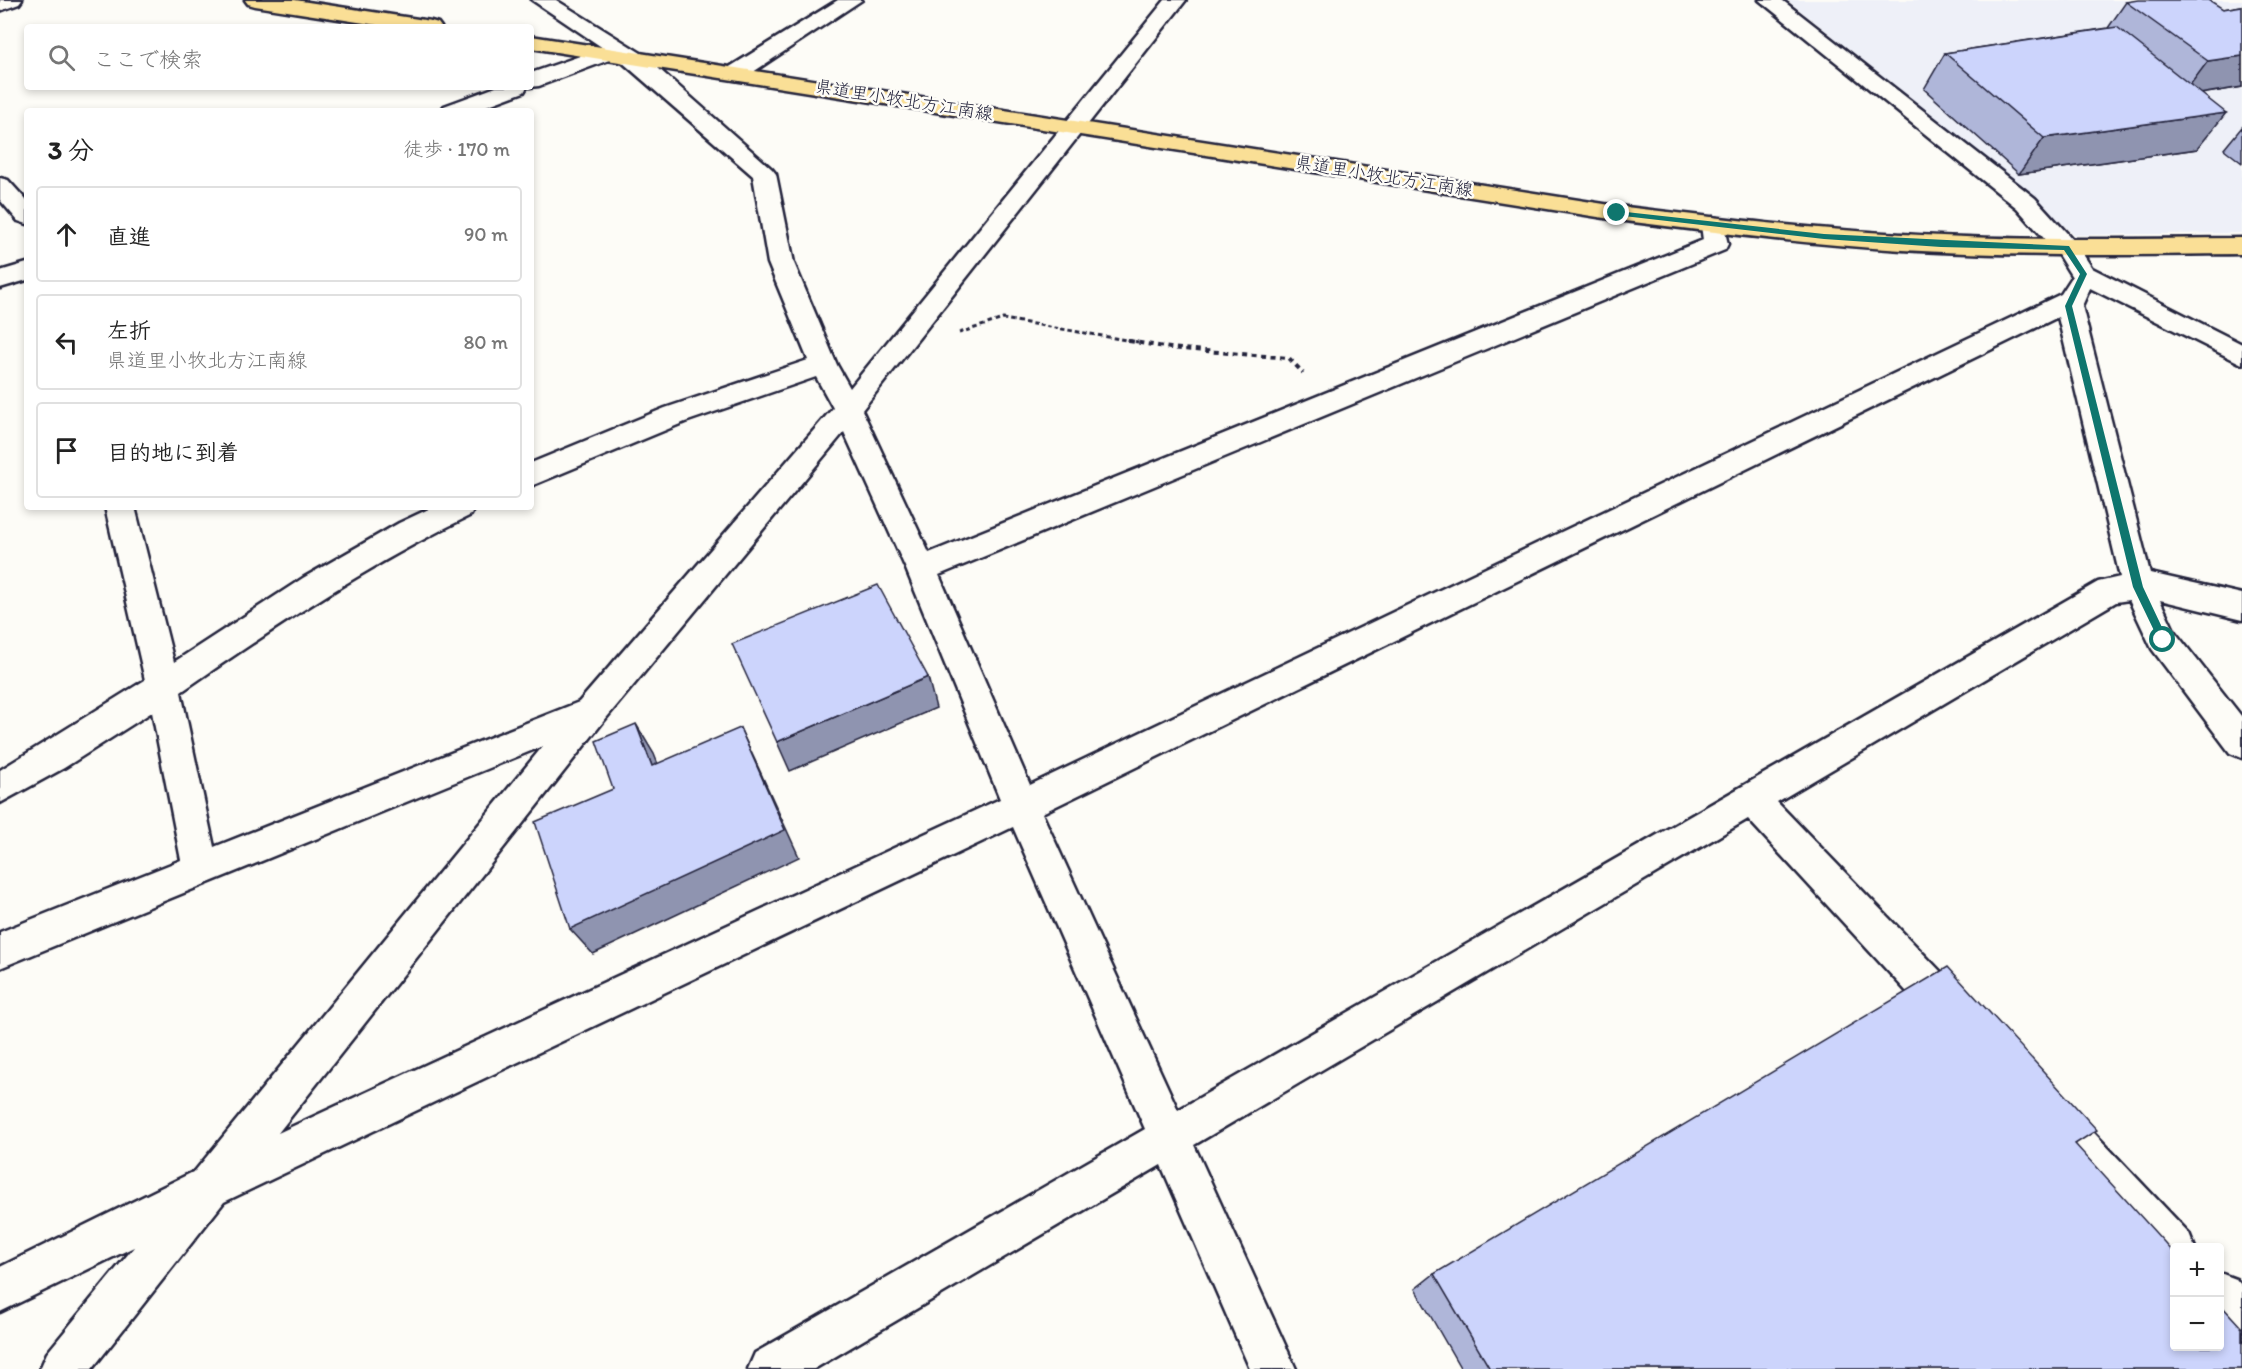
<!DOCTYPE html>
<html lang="ja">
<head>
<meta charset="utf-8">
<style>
  body { margin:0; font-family:Itim,"Klee One",sans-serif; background:#f2f2f2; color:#222 }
  .controls { position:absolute; right:18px; bottom:18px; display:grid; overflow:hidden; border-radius:6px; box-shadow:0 3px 9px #0003 }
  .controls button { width:54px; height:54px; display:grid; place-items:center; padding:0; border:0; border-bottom:2px solid #e0e0e0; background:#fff; color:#222; font:30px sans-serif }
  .stop { position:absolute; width:18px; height:18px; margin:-14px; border:4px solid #0f766e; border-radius:50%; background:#fff }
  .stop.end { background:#0f766e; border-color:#fff; box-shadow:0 2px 6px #0008 }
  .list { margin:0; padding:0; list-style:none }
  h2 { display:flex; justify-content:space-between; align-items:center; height:78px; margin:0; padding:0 24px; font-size:26px }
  h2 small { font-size:20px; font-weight:400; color:#767676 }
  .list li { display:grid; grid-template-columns:39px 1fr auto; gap:18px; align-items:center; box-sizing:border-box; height:96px; margin:0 12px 12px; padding:0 12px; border:2px solid #e0e0e0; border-radius:6px }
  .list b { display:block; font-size:22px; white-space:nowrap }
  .list p { margin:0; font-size:20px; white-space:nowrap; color:#767676 }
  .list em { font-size:20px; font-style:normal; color:#767676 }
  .icon { flex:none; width:33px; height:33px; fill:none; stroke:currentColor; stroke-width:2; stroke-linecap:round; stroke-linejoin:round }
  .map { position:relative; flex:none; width:2242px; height:1369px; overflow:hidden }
  .search { position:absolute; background:#fff; box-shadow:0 3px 9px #0003; left:24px; top:24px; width:510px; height:66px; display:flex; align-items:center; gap:15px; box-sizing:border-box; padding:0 21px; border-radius:6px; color:#767676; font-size:22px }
  .panel { position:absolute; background:#fff; box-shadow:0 3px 9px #0003; left:24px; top:108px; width:510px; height:402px; border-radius:6px }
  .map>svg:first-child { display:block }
  .built { fill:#eef0f8 }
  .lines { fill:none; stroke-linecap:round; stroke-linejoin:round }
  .minor-casing { stroke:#22223b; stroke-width:5 }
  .major-casing { stroke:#22223b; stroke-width:5 }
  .path-far1 { stroke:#22223b; stroke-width:3; stroke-dasharray:4.5 3; stroke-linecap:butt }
  .path { stroke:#22223b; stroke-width:4; stroke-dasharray:5 4.5; stroke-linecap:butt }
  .minor { fill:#fdfcf7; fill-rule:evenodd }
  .major { fill:#fadf96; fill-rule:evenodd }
  .wall { fill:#afb6d9; stroke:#22223b; stroke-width:1.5 }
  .shaded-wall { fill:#8f94b0; stroke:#22223b; stroke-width:1.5 }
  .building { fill:#ccd4fc; stroke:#22223b; stroke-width:1.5 }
  .route { fill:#0f766e }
  .labels { text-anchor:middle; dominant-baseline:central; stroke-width:5; stroke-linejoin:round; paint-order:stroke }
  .far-street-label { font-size:18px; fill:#22223b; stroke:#fdfcf7 }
</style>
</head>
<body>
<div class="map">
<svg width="2242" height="1369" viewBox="0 0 2242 1369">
  <rect width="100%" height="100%" fill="#fdfcf7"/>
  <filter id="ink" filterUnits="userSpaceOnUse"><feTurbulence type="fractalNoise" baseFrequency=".0167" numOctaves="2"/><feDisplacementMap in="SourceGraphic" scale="12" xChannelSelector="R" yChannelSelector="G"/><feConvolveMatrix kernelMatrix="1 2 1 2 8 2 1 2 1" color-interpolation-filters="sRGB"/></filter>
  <g filter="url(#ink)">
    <!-- built -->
    <polygon class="built" points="1787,0 2242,0 2242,233 2074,235 2027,190"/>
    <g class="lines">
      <defs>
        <g id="minor">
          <polygon points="0,0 22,0 19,4 0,11"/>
          <path d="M532,0H556L641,53L772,169L776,174L794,263L837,365L850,388L1165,0H1186L862,410L929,553L1703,240L1701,225L1704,220L1713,217L1722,220L1728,244L1725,250L939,575L1030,785L2061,294L2072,277L2057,253L2017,208L1759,0H1782L2035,198L2075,242L2092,268L2242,344V364L2090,288L2082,306L2150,573L2242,594V620L2160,600L2175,632L2242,717V758L2230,753L2152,649L2129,600L2116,602L1777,802L1969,1001L1975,1015L1969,1029L1955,1034L1941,1029L1748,819L1194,1145L1296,1369H1250L1161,1165L814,1369H748L755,1353L1145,1129L1013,827L224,1202L92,1369H40L47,1353L134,1247L0,1312V1267L195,1171L543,746L0,968V932L181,860L152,712L64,768L0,803V770L145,680L105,507H135L174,662L303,578L399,523L433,507H475L471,515C368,565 275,627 181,692L214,847L579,702L833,408L816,377L685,422L531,486V463L665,408L808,360L768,263L753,176L614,55L612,59L539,86L529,87H531V73L603,48ZM2058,317L2120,577L2098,582L1178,1110L1042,813ZM844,432L906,569L1000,799L278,1133L603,722Z"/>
          <polygon points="838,0 862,0 744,78 728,78 725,73 728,68"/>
          <polygon points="496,87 527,87 524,92 473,111 441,111 444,106"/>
          <polygon points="0,178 8,180 27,201 27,224 18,221 0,200"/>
          <polygon points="27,263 27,280 0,288 0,271"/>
          <polygon points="2046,1091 2060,1097 2189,1233 2195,1248 2174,1248 2174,1269 2159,1263 2032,1125 2026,1111 2032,1097"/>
          <polygon points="2220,1273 2236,1279 2242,1286 2242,1341 2226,1335 2220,1327"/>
        </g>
        <g id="major">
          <polygon points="245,0 295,0 431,21 438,23 441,27 390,27 255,6 248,4"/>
          <path d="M531,36L1617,206C1712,217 1806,229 1902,234C2015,241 2129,239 2242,238V254C2129,255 2015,257 1902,250C1806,244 1712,232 1617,220L531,48Z"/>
        </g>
      </defs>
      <!-- minor casing -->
      <use href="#minor" class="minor-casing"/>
      <!-- major casing -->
      <use href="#major" class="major-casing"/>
      <!-- path-far1 -->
      <polyline class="path-far1" points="959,333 1003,319 1138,342"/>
      <!-- path -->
      <polyline class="path" points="1129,341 1170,348 1289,358 1303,373"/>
      <!-- minor -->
      <use href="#minor" class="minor"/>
      <!-- major -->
      <use href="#major" class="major"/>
    </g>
    <!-- wall -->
    <g class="wall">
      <polygon points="2126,2 2223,9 2242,6 2242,87 2201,94 2197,149 2019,174 1924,89 1945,53 2108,28"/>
      <polygon points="2242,127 2242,163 2224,149"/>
      <polygon points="2075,1144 2242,1369 1461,1369 1415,1289 1434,1274"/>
    </g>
    <!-- shaded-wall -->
    <g class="shaded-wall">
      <polygon points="2242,56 2242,87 2181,97 2208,61"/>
      <polygon points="2226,113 2197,149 2019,174 2044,138"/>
      <polygon points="928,677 936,708 790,771 777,742"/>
      <polygon points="636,724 654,754 670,795 652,766"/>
      <polygon points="740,728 754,758 799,857 593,954 570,929"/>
    </g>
    <!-- building -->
    <g class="building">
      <polygon points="2138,0 2209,0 2223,9 2242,6 2242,56 2208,61 2126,2"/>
      <polygon points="2117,27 2226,113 2044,138 1945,53"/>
      <polygon points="878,585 928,677 777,742 732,644"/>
      <polygon points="636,724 652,766 740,728 785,830 570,929 535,822 613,789 596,741"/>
      <polygon points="1948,967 2097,1130 2075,1144 2175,1254 2175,1347 2220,1347 2220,1304 2242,1328 2242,1369 1490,1369 1434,1274"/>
    </g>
  </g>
  <!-- route -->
  <polygon class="route" points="1617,211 1824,234 2069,246 2087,274 2072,306 2143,587 2168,640 2167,643 2160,643 2133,587 2065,306 2080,274 2064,250 1941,247 1824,239 1615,215"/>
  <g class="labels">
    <!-- far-street labels -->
    <g class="far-street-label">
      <text transform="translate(904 100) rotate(9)">県道里小牧北方江南線</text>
      <text transform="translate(1384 176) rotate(9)">県道里小牧北方江南線</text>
    </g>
  </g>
</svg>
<div class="controls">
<button>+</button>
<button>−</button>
</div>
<div class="stop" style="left:2163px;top:640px"></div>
<div class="stop end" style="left:1617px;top:213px"></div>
<div class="search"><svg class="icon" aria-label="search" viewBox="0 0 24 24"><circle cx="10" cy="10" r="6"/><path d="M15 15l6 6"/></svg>ここで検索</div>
<section class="panel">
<h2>3 分<small>徒歩 · 170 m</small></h2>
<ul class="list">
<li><svg class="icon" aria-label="ahead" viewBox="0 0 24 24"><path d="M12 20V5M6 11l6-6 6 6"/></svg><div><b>直進</b></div><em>90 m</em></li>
<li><svg class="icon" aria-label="left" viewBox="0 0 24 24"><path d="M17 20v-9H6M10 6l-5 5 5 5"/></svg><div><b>左折</b><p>県道里小牧北方江南線</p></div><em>80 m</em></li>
<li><svg class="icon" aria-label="arrive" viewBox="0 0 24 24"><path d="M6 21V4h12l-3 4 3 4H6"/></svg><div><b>目的地に到着</b></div></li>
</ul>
</section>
</div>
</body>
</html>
